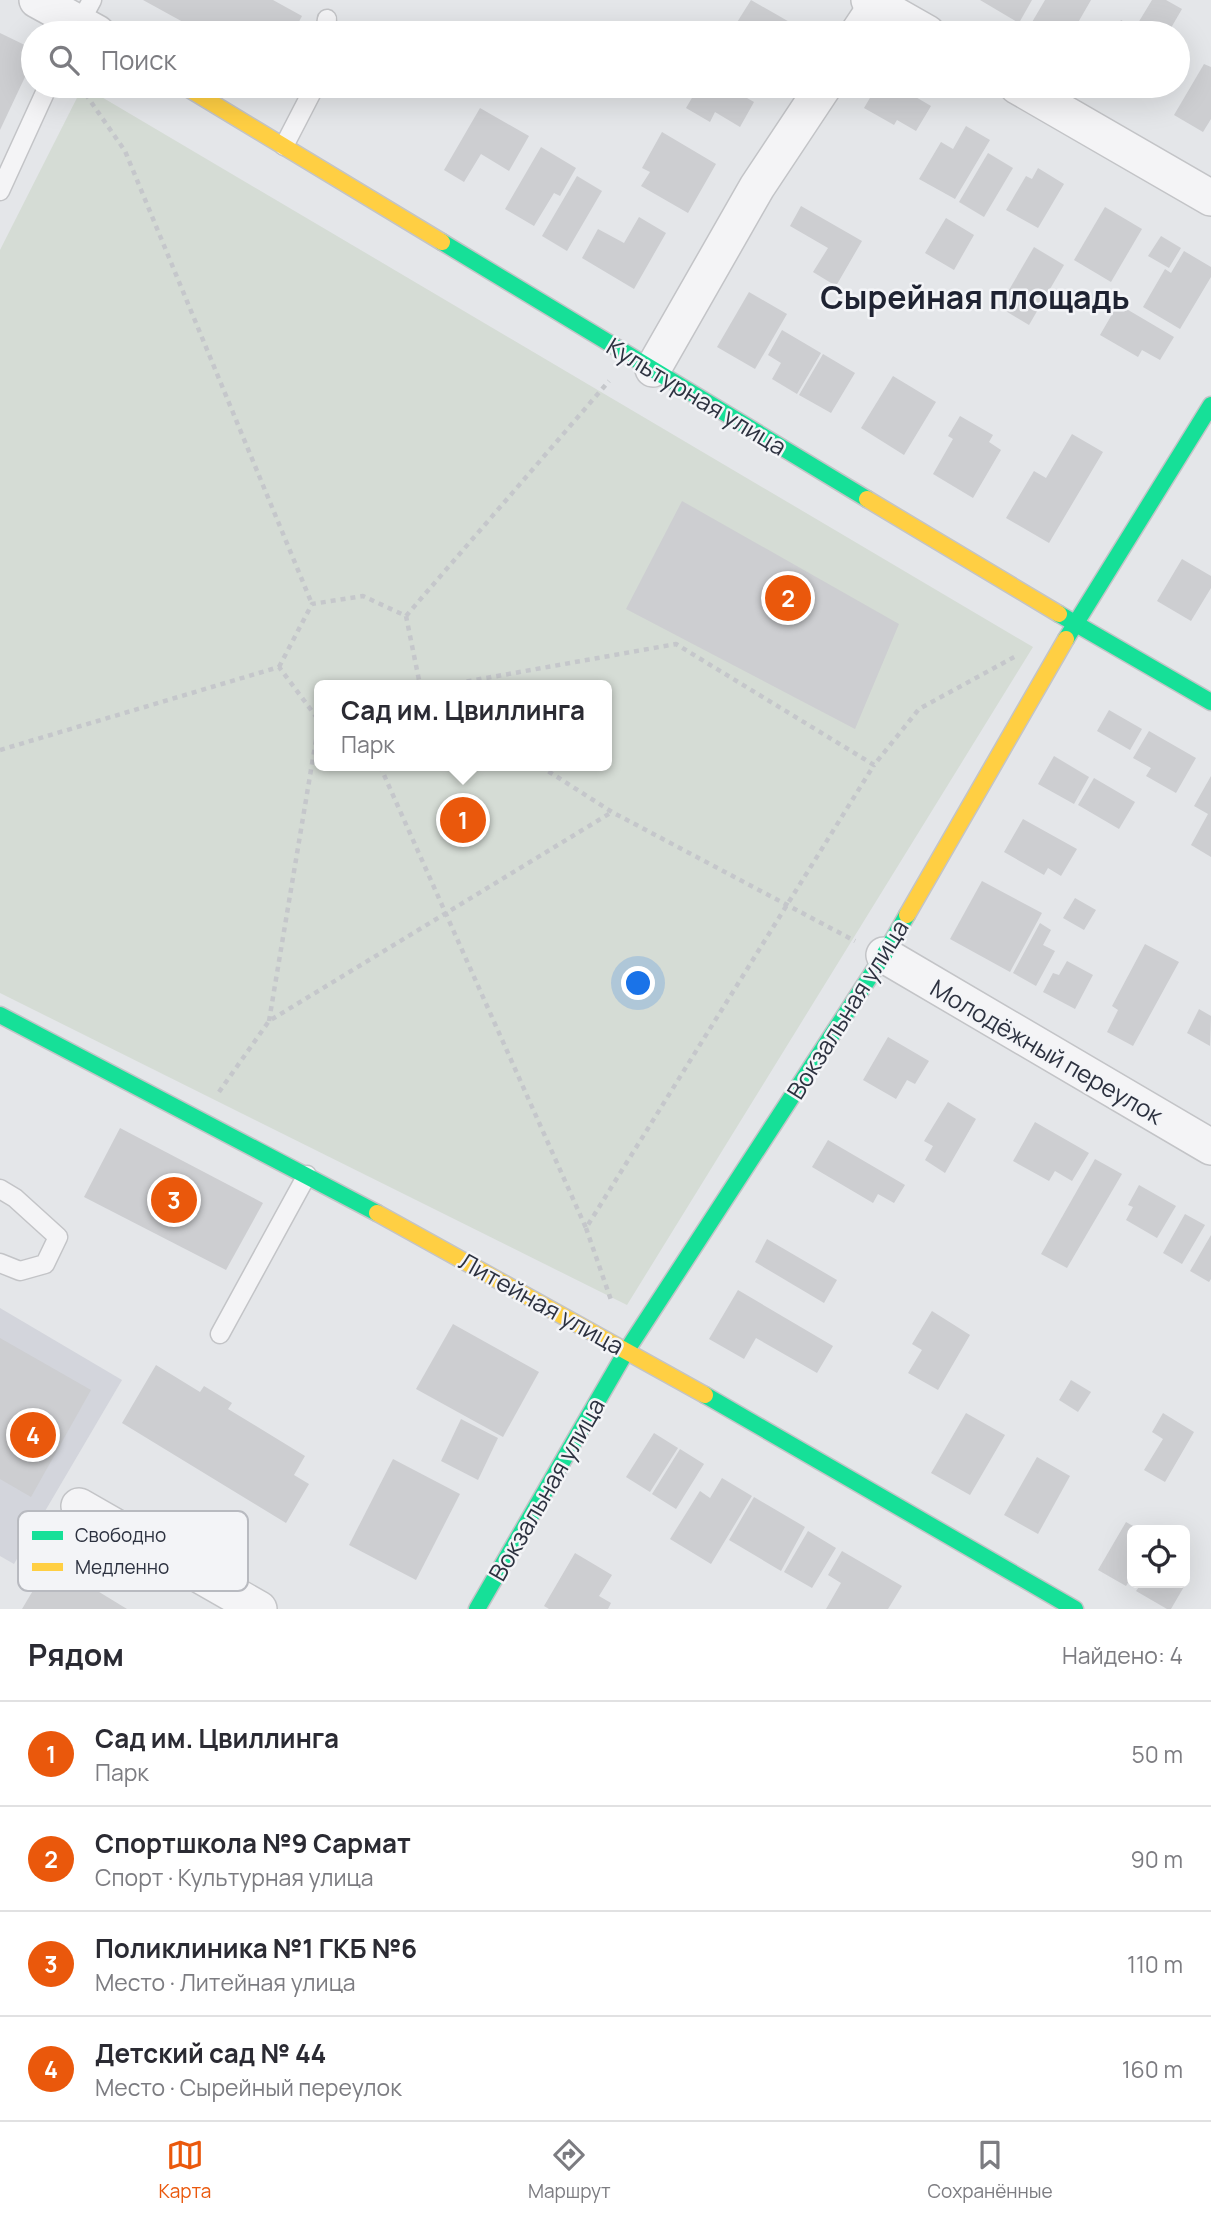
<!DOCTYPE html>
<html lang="ru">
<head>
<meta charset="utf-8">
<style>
  body { margin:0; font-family:Manrope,sans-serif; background:#f7f7f7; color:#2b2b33 }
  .controls { position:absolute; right:21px; bottom:21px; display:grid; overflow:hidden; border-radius:10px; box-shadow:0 7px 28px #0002 }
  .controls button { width:63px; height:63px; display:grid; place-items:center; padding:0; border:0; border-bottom:2px solid #e1e1e2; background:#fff; color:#2b2b33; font:35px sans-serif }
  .you { position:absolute; left:639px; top:984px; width:24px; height:24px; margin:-18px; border:5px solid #fff; border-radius:50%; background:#1a73e8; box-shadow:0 0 0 10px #1a73e833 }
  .badge { display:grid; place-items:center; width:46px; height:46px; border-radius:50%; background:#ea580c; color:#fff; font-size:23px; font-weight:700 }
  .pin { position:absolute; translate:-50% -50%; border:4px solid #fff; box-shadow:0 2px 7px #0006 }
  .popup { position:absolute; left:314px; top:680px; width:298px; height:91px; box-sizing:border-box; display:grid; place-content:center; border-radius:10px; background:#fff; filter:drop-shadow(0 2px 5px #0005); font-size:23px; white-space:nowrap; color:#7c7c81 }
  .popup b { font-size:26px; color:#2b2b33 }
  .popup::after { content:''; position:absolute; left:50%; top:100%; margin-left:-14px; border:14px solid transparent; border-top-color:#fff }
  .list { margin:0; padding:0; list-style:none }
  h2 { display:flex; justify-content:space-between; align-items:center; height:91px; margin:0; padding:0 28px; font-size:30px }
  h2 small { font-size:23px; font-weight:400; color:#7c7c81 }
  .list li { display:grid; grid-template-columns:46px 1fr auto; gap:21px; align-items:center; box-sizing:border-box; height:105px; padding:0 28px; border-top:2px solid #e1e1e2 }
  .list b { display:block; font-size:26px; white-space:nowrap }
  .list p { margin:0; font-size:23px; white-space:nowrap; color:#7c7c81 }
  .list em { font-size:23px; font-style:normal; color:#7c7c81 }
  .icon { flex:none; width:38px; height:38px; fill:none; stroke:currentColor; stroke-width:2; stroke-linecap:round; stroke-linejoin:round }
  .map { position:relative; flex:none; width:1211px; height:1609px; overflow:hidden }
  .search { position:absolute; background:#fff; box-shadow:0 7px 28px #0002; left:21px; right:21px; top:21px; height:77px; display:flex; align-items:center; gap:18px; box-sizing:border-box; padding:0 24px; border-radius:38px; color:#7c7c81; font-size:26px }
  .sheet { height:511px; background:#fff }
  nav { display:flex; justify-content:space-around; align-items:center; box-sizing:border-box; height:98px; border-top:2px solid #e1e1e2; background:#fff; font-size:19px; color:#7c7c81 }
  nav a { display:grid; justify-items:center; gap:4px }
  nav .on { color:#ea580c }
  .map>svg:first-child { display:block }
  .built { fill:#d3d5dc }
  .green { fill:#d5dcd5; fill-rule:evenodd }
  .building { fill:#cdced1 }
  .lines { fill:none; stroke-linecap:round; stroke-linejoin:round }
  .lane-casing { stroke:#c3c4c7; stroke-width:21 }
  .street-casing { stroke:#c3c4c7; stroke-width:38 }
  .fast-casing { stroke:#c3c4c7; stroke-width:19 }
  .slow-casing { stroke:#c3c4c7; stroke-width:19 }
  .path { stroke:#c5c7cb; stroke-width:4.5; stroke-dasharray:5 5; stroke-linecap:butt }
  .lane { stroke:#f4f4f6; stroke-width:18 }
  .street { stroke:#f4f4f6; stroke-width:35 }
  .fast { stroke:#16e098; stroke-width:16 }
  .slow { stroke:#ffcf43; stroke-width:16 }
  .labels { text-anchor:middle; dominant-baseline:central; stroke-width:5; stroke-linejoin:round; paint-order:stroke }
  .street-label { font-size:24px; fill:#2d3240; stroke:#f3f4f7 }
  .district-label { font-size:32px; font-weight:bold; fill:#1f2332; stroke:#f3f4f7 }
  .key { fill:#f3f4f7; stroke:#b8bac0; stroke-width:2 }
  .key-label { font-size:19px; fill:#2d3240 }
</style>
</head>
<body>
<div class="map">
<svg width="1211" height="1609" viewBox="0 0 1211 1609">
  <rect width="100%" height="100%" fill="#e4e6e9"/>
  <!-- built -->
  <polygon class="built" points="0,1308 122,1380 14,1564 0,1556"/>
  <!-- green -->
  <path class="green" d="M83,86L1033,647L627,1305L0,993V250ZM320,685H606V766H320Z"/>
  <!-- building -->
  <g class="building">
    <polygon points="143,0 273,0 302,16 293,33 203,33"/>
    <polygon points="751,0 800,28 797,33 744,33 734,27"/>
    <polygon points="980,0 1032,0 1019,23"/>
    <polygon points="1045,0 1091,0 1072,33 1035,33 1028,29"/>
    <polygon points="1152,0 1166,0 1182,9 1168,33 1113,33 1121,20 1135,28"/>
    <polygon points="0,33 33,49 33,60 0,130"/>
    <polygon points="1204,64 1211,67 1211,119 1203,132 1174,115"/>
    <polygon points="699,86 726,86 754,102 740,127 715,112 710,122 686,108"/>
    <polygon points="743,86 764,86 758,95"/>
    <polygon points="877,86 897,86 931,106 916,131 897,120 894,125 864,108"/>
    <polygon points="480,108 529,136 509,171 481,154 464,182 444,170"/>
    <polygon points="966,126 990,140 955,199 919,179 941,142 953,149"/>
    <polygon points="662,132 716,164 688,213 641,186 650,172 642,168"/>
    <polygon points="541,147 576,168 560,196 554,193 534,226 505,209"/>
    <polygon points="988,153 1013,168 984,217 959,202"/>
    <polygon points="1038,168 1064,184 1038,228 1006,210 1026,176 1032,179"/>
    <polygon points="577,176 602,191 567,251 542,236"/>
    <polygon points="801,206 862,241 836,286 813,272 828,248 790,226"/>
    <polygon points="1105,207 1142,229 1111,282 1074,260"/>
    <polygon points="639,217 666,233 634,289 582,258 598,229 624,243"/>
    <polygon points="946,218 974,235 954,270 925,253"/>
    <polygon points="1161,236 1181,248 1169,268 1148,256"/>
    <polygon points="1034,247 1064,265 1029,325 999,307"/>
    <polygon points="1184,251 1211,267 1211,277 1180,329 1143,307 1165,269 1171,273"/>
    <polygon points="749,292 787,314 755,369 717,347"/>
    <polygon points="1118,304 1174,337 1160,360 1142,350 1138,357 1100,335"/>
    <polygon points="782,330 821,353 797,394 772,379 781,363 768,355"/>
    <polygon points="823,354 855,373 831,413 799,395"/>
    <polygon points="893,376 936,402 904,455 861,428"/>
    <polygon points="960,416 993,435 989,442 1001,450 973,498 933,474 953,439 948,436"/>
    <polygon points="1072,434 1103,452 1049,543 1006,518 1034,471 1046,478"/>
    <polygon points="682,501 899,624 855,729 626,609"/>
    <polygon points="1182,559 1211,576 1211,588 1191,621 1157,601"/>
    <polygon points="1109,710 1142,729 1130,750 1097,731"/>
    <polygon points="1149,731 1196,758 1176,793 1146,776 1151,768 1133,758"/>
    <polygon points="1054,756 1089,777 1074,804 1038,784"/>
    <polygon points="1211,776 1211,857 1191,845 1208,814 1194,806"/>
    <polygon points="1094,778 1135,802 1119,829 1078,805"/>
    <polygon points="1023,819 1077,849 1061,876 1048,868 1044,875 1004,852"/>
    <polygon points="982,881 1042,913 1010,972 950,939"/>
    <polygon points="1075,898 1096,910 1084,930 1063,918"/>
    <polygon points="1040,923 1051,930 1043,945 1055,951 1036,986 1013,973"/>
    <polygon points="1145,944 1179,962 1133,1046 1107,1032 1118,1010 1112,1006"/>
    <polygon points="1067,961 1093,975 1075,1009 1043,992 1053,973 1059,975"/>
    <polygon points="1199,1009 1211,1016 1210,1046 1187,1033"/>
    <polygon points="888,1037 929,1061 915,1084 907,1080 896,1099 863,1080"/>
    <polygon points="948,1102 976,1119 945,1173 925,1160 933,1146 924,1141"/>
    <polygon points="1035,1122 1089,1153 1072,1181 1055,1171 1049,1181 1013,1161"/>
    <polygon points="120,1128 263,1203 226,1270 84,1197"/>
    <polygon points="828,1140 905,1185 894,1203 878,1194 873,1203 812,1167"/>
    <polygon points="1095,1159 1122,1174 1067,1268 1041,1254"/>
    <polygon points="1139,1185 1176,1206 1157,1238 1126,1220 1133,1207 1128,1205"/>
    <polygon points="1185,1214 1205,1225 1182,1264 1163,1253"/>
    <polygon points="1211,1235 1211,1279 1209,1282 1190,1271"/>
    <polygon points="767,1239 837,1280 824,1303 755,1262"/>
    <polygon points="738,1290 833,1346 817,1373 756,1338 744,1359 709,1339"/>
    <polygon points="932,1311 970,1335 938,1390 908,1373 922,1350 912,1344"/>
    <polygon points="453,1324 539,1372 503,1437 416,1389"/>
    <polygon points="0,1338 91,1390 31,1497 0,1479"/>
    <polygon points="156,1365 200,1392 204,1386 232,1403 228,1409 305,1456 294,1475 309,1484 286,1523 122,1423"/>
    <polygon points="1071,1380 1091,1392 1078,1412 1059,1400"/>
    <polygon points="966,1413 1005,1435 970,1495 931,1473"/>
    <polygon points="1163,1413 1194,1432 1165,1482 1144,1470 1163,1439 1152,1432"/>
    <polygon points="461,1419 498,1438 478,1480 441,1461"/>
    <polygon points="654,1433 678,1448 650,1492 626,1477"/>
    <polygon points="680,1449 704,1464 676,1509 652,1494"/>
    <polygon points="1037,1457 1070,1476 1038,1534 1004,1515"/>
    <polygon points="393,1459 460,1494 416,1580 349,1545"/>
    <polygon points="722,1478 752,1496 711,1564 670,1539 700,1491 710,1498"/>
    <polygon points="754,1497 805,1527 781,1571 729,1540"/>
    <polygon points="1126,1522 1140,1530 1132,1530 1132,1576 1126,1586 1098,1570"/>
    <polygon points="808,1531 836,1548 812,1588 784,1572"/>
    <polygon points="842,1551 902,1586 888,1609 826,1609 841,1583 828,1575"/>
    <polygon points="575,1553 612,1575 599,1596 611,1603 608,1609 549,1609 544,1606"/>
    <polygon points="50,1562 127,1609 22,1609"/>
    <polygon points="1185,1576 1189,1578 1171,1609 1167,1609 1136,1591 1142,1583 1185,1583"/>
  </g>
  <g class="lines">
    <defs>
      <g id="lane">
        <polyline points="77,28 92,0"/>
        <polyline points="325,33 327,19"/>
        <polyline points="284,146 315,86"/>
        <polyline points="0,191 48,86"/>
        <polyline points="0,1189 15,1198 58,1237 45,1264 20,1271 0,1263"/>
        <polyline points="220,1334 307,1175"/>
      </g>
      <g id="street">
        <polyline points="37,0 97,33"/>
        <polyline points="869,0 927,33"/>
        <polyline points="858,33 880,0"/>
        <polyline points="1017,86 1211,198"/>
        <polyline points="653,369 757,187 824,86"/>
        <polyline points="884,955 1211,1147"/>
        <polyline points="79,1506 259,1609"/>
      </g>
      <g id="fast">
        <polyline points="442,242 867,499"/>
        <polyline points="1059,614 1211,702"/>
        <polyline points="1066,639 1211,405"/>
        <polyline points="0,1015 377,1213"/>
        <polyline points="705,1395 1075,1609"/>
        <polyline points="477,1609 627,1350 884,955 907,915"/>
      </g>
      <g id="slow">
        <polyline points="184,86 442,242"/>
        <polyline points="867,499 1059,614"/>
        <polyline points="907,915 1066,639"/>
        <polyline points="377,1213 705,1395"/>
      </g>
    </defs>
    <!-- lane casing -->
    <use href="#lane" class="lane-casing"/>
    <!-- street casing -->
    <use href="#street" class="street-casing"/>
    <!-- fast casing -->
    <use href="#fast" class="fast-casing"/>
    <!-- slow casing -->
    <use href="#slow" class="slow-casing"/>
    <!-- path -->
    <g class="path">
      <polyline points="80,86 125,151 312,604"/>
      <polyline points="406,616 609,381"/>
      <polyline points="279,667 312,604 363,596 406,616 420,685"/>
      <polyline points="447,685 676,644 874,765 919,709 1016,656"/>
      <polyline points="0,750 279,667 320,722"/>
      <polyline points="380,766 586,1228 874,765"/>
      <polyline points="540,766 612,812 855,941"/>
      <polyline points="269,1021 319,722"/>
      <polyline points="219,1092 269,1021 612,812"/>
      <polyline points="586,1228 611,1300"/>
    </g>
    <!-- lane -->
    <use href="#lane" class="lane"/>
    <!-- street -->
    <use href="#street" class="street"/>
    <!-- fast -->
    <use href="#fast" class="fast"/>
    <!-- slow -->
    <use href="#slow" class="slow"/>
  </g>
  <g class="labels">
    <!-- street labels -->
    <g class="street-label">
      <text transform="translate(697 396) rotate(31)">Культурная улица</text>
      <text transform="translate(847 1009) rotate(-58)">Вокзальная улица</text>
      <text transform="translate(1047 1051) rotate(30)">Молодёжный переулок</text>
      <text transform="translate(542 1303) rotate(29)">Литейная улица</text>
      <text transform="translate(546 1489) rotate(-60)">Вокзальная улица</text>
    </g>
    <!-- district labels -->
    <g class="district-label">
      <text x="975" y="297">Сырейная площадь</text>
    </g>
  </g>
  <!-- legend -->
  <rect x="18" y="1511" width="230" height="80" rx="10" class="key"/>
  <rect x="32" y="1531" width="31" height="9" fill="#16e098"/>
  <rect x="32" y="1563" width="31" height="8" fill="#ffcf43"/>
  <g class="key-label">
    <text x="75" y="1542">Свободно</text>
    <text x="75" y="1574">Медленно</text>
  </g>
</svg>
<div class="controls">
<button><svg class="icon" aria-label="locate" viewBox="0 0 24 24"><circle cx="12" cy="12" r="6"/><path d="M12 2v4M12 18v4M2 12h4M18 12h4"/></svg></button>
</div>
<div class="you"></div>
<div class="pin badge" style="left:463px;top:820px">1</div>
<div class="popup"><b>Сад им. Цвиллинга</b>Парк</div>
<div class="pin badge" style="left:788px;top:598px">2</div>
<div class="pin badge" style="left:174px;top:1200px">3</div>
<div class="pin badge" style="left:33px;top:1435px">4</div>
<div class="search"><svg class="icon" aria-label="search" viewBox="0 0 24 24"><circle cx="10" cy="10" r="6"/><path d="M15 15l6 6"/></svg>Поиск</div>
</div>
<section class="sheet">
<h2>Рядом<small>Найдено: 4</small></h2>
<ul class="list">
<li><span class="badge">1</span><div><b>Сад им. Цвиллинга</b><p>Парк</p></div><em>50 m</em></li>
<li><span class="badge">2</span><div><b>Спортшкола №9 Сармат</b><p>Спорт · Культурная улица</p></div><em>90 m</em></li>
<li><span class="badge">3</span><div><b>Поликлиника №1 ГКБ №6</b><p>Место · Литейная улица</p></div><em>110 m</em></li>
<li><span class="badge">4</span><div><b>Детский сад № 44</b><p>Место · Сырейный переулок</p></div><em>160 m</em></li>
</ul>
</section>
<nav>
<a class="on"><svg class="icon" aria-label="map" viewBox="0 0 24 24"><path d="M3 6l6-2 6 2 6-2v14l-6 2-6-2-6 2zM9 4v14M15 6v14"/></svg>Карта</a>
<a><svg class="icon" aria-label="directions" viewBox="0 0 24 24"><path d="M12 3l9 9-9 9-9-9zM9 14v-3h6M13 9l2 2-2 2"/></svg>Маршрут</a>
<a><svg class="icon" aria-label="saved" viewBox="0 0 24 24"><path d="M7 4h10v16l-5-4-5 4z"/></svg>Сохранённые</a>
</nav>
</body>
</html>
